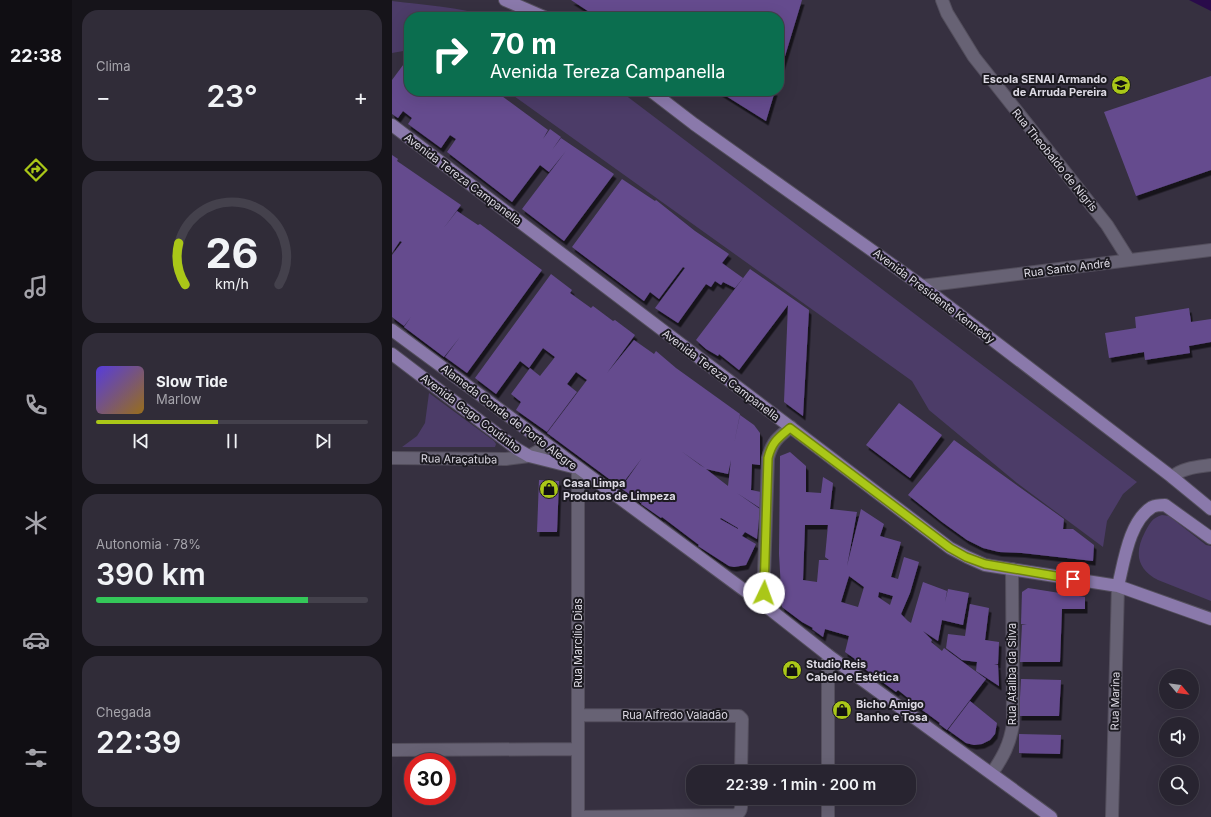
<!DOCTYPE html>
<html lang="pt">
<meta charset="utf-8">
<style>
:root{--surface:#282430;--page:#302c38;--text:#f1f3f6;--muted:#a5a4ab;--line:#44414c;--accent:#aac718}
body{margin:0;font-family:Inter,sans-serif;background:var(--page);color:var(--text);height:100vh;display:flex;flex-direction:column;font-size:15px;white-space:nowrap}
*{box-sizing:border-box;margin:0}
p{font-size:13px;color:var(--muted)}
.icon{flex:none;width:22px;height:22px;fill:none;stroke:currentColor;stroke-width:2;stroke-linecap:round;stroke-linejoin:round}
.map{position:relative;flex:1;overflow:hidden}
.details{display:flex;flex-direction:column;gap:10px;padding:10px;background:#16141a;width:320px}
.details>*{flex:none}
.top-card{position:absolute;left:12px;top:12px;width:380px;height:84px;border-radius:16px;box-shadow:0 4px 16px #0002,0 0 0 1px var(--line);background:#0b6e4f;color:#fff;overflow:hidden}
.needle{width:26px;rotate:119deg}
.controls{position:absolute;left:767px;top:669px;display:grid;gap:8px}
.controls a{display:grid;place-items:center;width:40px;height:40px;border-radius:50%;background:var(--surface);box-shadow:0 4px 16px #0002,0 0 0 1px var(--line);font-size:20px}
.speed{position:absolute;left:12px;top:753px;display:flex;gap:8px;font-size:20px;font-weight:700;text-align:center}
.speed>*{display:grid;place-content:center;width:52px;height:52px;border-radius:50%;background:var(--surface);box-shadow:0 4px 16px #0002,0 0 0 1px var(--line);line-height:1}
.speed .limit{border:6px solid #d22;background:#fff;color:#111}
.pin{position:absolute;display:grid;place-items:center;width:34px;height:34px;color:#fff;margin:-17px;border-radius:8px;box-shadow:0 2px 6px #0006}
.me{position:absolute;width:44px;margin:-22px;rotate:3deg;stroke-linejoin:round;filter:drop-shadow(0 0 3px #0008)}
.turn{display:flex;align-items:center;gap:14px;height:84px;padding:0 20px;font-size:18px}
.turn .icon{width:52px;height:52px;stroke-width:2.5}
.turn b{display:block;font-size:28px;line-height:34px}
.big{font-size:30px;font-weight:600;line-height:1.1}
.details .tile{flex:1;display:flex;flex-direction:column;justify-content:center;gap:6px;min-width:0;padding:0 14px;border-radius:16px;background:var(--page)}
.details .dial{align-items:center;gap:0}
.dial svg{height:104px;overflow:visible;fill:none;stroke:var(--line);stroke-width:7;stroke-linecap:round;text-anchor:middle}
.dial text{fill:var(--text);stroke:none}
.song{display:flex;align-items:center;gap:12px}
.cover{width:48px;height:48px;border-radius:6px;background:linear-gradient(135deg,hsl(250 70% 55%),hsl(40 70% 35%))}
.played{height:4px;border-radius:2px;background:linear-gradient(90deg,var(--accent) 45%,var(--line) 45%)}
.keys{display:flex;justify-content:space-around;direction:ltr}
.heat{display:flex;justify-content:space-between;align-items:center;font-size:22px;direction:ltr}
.charge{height:6px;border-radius:3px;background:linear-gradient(90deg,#34c759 78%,var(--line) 0)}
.trip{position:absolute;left:294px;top:765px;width:230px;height:40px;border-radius:16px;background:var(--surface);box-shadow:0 4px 16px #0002,0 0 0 1px var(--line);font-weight:600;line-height:40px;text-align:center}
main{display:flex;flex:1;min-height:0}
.tab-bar{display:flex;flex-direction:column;width:72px;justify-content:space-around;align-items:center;background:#100e13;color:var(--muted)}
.tab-bar .icon{width:28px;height:28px}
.tab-bar .on{color:var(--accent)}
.tab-bar b{font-size:18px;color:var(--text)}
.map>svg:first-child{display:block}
</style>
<main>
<nav class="tab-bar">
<b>22:38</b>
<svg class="icon on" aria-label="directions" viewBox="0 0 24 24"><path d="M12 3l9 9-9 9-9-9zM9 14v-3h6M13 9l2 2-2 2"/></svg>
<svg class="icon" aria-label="music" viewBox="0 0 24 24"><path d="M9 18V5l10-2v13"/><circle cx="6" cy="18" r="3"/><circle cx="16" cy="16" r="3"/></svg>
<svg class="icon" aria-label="phone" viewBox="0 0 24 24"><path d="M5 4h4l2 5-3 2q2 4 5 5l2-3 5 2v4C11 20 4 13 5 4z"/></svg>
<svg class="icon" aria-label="climate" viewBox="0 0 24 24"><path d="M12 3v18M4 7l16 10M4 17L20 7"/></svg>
<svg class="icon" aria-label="car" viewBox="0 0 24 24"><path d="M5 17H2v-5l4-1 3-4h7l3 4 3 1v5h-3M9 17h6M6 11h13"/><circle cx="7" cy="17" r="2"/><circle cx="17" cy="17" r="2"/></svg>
<svg class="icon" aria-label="filters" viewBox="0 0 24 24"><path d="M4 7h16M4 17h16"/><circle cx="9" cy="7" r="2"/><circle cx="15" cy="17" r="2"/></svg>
</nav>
<section class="details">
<div class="tile"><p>Clima</p>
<div class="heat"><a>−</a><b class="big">23°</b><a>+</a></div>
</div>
<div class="tile dial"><svg viewBox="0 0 100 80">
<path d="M14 69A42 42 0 1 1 86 69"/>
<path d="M14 69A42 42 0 0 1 9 37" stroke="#aac718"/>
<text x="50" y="56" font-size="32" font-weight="700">26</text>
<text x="50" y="72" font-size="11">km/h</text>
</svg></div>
<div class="tile">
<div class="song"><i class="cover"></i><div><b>Slow Tide</b><p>Marlow</p></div></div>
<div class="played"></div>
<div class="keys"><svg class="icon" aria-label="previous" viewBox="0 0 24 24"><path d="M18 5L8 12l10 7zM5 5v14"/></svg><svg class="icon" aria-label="pause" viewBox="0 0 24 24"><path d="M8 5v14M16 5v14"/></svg><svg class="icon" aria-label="next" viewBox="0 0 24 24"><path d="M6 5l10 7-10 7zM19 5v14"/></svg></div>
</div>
<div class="tile"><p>Autonomia · 78%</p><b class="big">390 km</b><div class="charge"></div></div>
<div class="tile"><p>Chegada</p><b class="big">22:39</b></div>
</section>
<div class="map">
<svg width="819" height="817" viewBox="0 0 819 817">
<defs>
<filter id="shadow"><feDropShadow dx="2.5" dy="4.5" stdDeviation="0" flood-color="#0009"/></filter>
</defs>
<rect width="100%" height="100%" fill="#363040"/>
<path fill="#4c3c68" d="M0,1C33,5 66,7 99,17H17V50L0,53Z
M115,91H228L745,482L731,494L715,521L711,547L625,483L537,410L520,381Z
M37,393L102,441L104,444L103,447H10L25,436L33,423Z
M770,515L777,516L814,545L819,546V601L766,580C745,569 742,553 753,532C758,523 760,518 770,515Z"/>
<path fill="#290b4a" d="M797,0H819V11Z"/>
<path fill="#654c8e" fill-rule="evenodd" filter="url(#shadow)" d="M179,0H410L387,76V17H205Z
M17,57V91H103L156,130L151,139L158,129L169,137L160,150L169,138L222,174L172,241L130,209L174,151L157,172L148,165L120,202L55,152L64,139L58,135L49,148L16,124L20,118L11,111L6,118L0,114V80Z
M819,76V170L744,196L712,112Z
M326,91H383L374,121Z
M0,155L6,159L5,161L69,205L51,229L65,211L86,225L88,224L150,270L75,373L53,357L68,337L52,357L12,327L19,317L12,326L0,317V255L10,242L8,241L0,253Z
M230,179L263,201L264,200L303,231L337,254L330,263L351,278L343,288L331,282L329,285L323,281L319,287L314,284L286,323L263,308L293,268L291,267L267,299L258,292L252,301L180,247Z
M358,269L417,310L411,416L392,402L396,305L347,370L327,354L326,356L314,349L304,340Z
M159,274L180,290L178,293L199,308L201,306L221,321L223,320L243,335L215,373L242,340L262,354L264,351L284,368L348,414L342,444L348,415L362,425L368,433V465L360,464L359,490L369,492L368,508L345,493L368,509L365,539L353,532L350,536L364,544L354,565L342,567L337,566L306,546L307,545L270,517L269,518L249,504L254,497L249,503L229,488L250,458L228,487L155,433L195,380L184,372L175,384L185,392L155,432L124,410L129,402L119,394L138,368L148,376L163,357L151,348L137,368L128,361L104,394L83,378ZM289,451L306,463L313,468L308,465ZM339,460L336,486L314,469L336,474ZM329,518L346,528V529L328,519Z
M797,308L799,322L819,319V342L797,346L798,353L753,360L752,352L717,358L713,333L744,328L743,317Z
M507,403L550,435L518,478L474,445Z
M562,440L672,519L671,529H681L702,545L701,561L630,553L607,552L591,548L575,540L550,522L516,495Z
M398,452L414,466V492L429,493L431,477L441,483L438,509L465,512L455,566L469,509L492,524L488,536L509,542L499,577L506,579L512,557L527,562L518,593L509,614L516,621L519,623L531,582L555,591L553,602L556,589L577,593L571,625L550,620L546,641L531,631L540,640L539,642L550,651L552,648L594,679L555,730L547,724L548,723L515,699L516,698L506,690L504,692L462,661L463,659L453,652L457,636L433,629L431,637L420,629L421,628L410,622L390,607L387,554L388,456ZM413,525H436L433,557L437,560H427L425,582L411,580ZM457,576L472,587L466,607L449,602ZM487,592L501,596L498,605L486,597Z
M147,480L167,481L165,532H145Z
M636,588L693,597V609H670L668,662H628L630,625H635L629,624L630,592Z
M578,604L597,608L593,640L607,642L606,664H602L606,665L607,686L584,671L585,662L570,660L554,648L556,634L573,636Z
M629,679L669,680L667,716H627Z
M578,701L605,723L603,734L598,740L590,744L582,745L574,743L556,730Z
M627,734L669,735L668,754L627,753Z"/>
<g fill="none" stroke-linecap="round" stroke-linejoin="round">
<g stroke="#534e5c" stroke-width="14">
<path id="minor" d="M550,0L555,13L582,57L715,225L737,260
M530,286L819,250
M0,458L114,459L137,456L156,446
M780,477C790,468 805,467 819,465
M371,604L376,458C380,442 386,437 399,427
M436,655V772
M186,715L347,716L350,719L349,772
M0,750L186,749
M600,773C611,757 618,744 621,724L620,569
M436,798V817
M186,817V468
M186,817L343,815C351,812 349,805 349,798
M720,817L726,586"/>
</g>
<g stroke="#534e5c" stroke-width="14">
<path id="major" d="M113,0L152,17
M259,91L302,124L530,286L780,477L819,509
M0,125L558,548L575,557L593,565L726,586L819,619
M0,330L371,604L436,655L659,817
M0,354L125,449L137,456L181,467
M726,586C732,562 737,521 760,507C764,505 769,505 773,505L819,538"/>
</g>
<use href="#minor" stroke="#676274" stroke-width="12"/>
<use href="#major" stroke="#8a79ab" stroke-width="12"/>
</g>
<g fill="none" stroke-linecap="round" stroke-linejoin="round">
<g stroke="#6e8110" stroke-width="10">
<path id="route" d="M372,593L376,458C380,442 386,438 398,428L558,548L574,557L593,564L681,579"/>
</g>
<use href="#route" stroke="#aac718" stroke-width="7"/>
</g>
<defs>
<g id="university-disc" transform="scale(1)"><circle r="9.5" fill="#aac718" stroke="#1c1a21"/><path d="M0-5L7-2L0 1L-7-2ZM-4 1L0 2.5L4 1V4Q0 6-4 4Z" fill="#111"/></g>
<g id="shop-disc" transform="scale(1)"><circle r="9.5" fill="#aac718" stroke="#1c1a21"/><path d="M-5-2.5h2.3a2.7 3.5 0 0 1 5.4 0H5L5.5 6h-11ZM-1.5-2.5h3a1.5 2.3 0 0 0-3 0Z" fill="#111"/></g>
</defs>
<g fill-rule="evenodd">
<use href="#university-disc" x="729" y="85"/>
<use href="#shop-disc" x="157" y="489"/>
<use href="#shop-disc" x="400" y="670"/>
<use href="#shop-disc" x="450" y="710"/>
</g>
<g text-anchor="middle" stroke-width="4" stroke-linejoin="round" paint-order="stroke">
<g font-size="11" font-weight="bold" fill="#dddae4" stroke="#1c1a21" text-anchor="start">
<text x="715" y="83" text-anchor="end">Escola SENAI Armando<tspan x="715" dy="13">de Arruda Pereira</tspan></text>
<text x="171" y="487">Casa Limpa<tspan x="171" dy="13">Produtos de Limpeza</tspan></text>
<text x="414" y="668">Studio Reis<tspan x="414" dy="13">Cabelo e Estética</tspan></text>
<text x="464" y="708">Bicho Amigo<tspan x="464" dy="13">Banho e Tosa</tspan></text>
</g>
<g font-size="11" fill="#dddae4" stroke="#1c1a21">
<text transform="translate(663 160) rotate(51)" y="4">Rua Theobaldo de Nigris</text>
<text transform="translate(71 179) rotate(37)" y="4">Avenida Tereza Campanella</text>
<text transform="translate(675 268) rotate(-7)" y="4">Rua Santo André</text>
<text transform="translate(542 296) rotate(37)" y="4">Avenida Presidente Kennedy</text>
<text transform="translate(329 375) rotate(37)" y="4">Avenida Tereza Campanella</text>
<text transform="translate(79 413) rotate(37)" y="4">Avenida Gago Coutinho</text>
<text transform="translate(117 417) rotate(37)" y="4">Alameda Conde de Porto Alegre</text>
<text transform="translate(67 459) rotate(1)" y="4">Rua Araçatuba</text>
<text transform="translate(186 643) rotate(-90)" y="4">Rua Marcílio Dias</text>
<text transform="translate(620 674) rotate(-90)" y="4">Rua Ataliba da Silva</text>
<text transform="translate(723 701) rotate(-89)" y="4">Rua Marina</text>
<text x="283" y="719">Rua Alfredo Valadão</text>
</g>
</g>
</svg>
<div class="controls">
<a><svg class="needle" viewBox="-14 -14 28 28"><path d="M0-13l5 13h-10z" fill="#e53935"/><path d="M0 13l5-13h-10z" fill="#a5a4ab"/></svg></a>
<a><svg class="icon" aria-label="sound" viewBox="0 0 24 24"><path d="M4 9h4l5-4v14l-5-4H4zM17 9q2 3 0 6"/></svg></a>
<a><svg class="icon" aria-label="search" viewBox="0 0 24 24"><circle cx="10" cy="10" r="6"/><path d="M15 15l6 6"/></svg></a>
</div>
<div class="speed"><div class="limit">30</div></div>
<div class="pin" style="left:681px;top:579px;background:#d93025"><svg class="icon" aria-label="arrive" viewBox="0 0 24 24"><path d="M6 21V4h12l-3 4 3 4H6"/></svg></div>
<svg class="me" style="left:372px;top:593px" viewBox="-20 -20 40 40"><circle r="19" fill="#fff"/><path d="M0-13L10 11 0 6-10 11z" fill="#aac718"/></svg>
<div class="trip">22:39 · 1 min · 200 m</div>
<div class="top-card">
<div class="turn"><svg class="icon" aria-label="right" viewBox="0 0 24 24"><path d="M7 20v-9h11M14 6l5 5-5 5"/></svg><div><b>70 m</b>Avenida Tereza Campanella</div></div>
</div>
</div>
</main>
